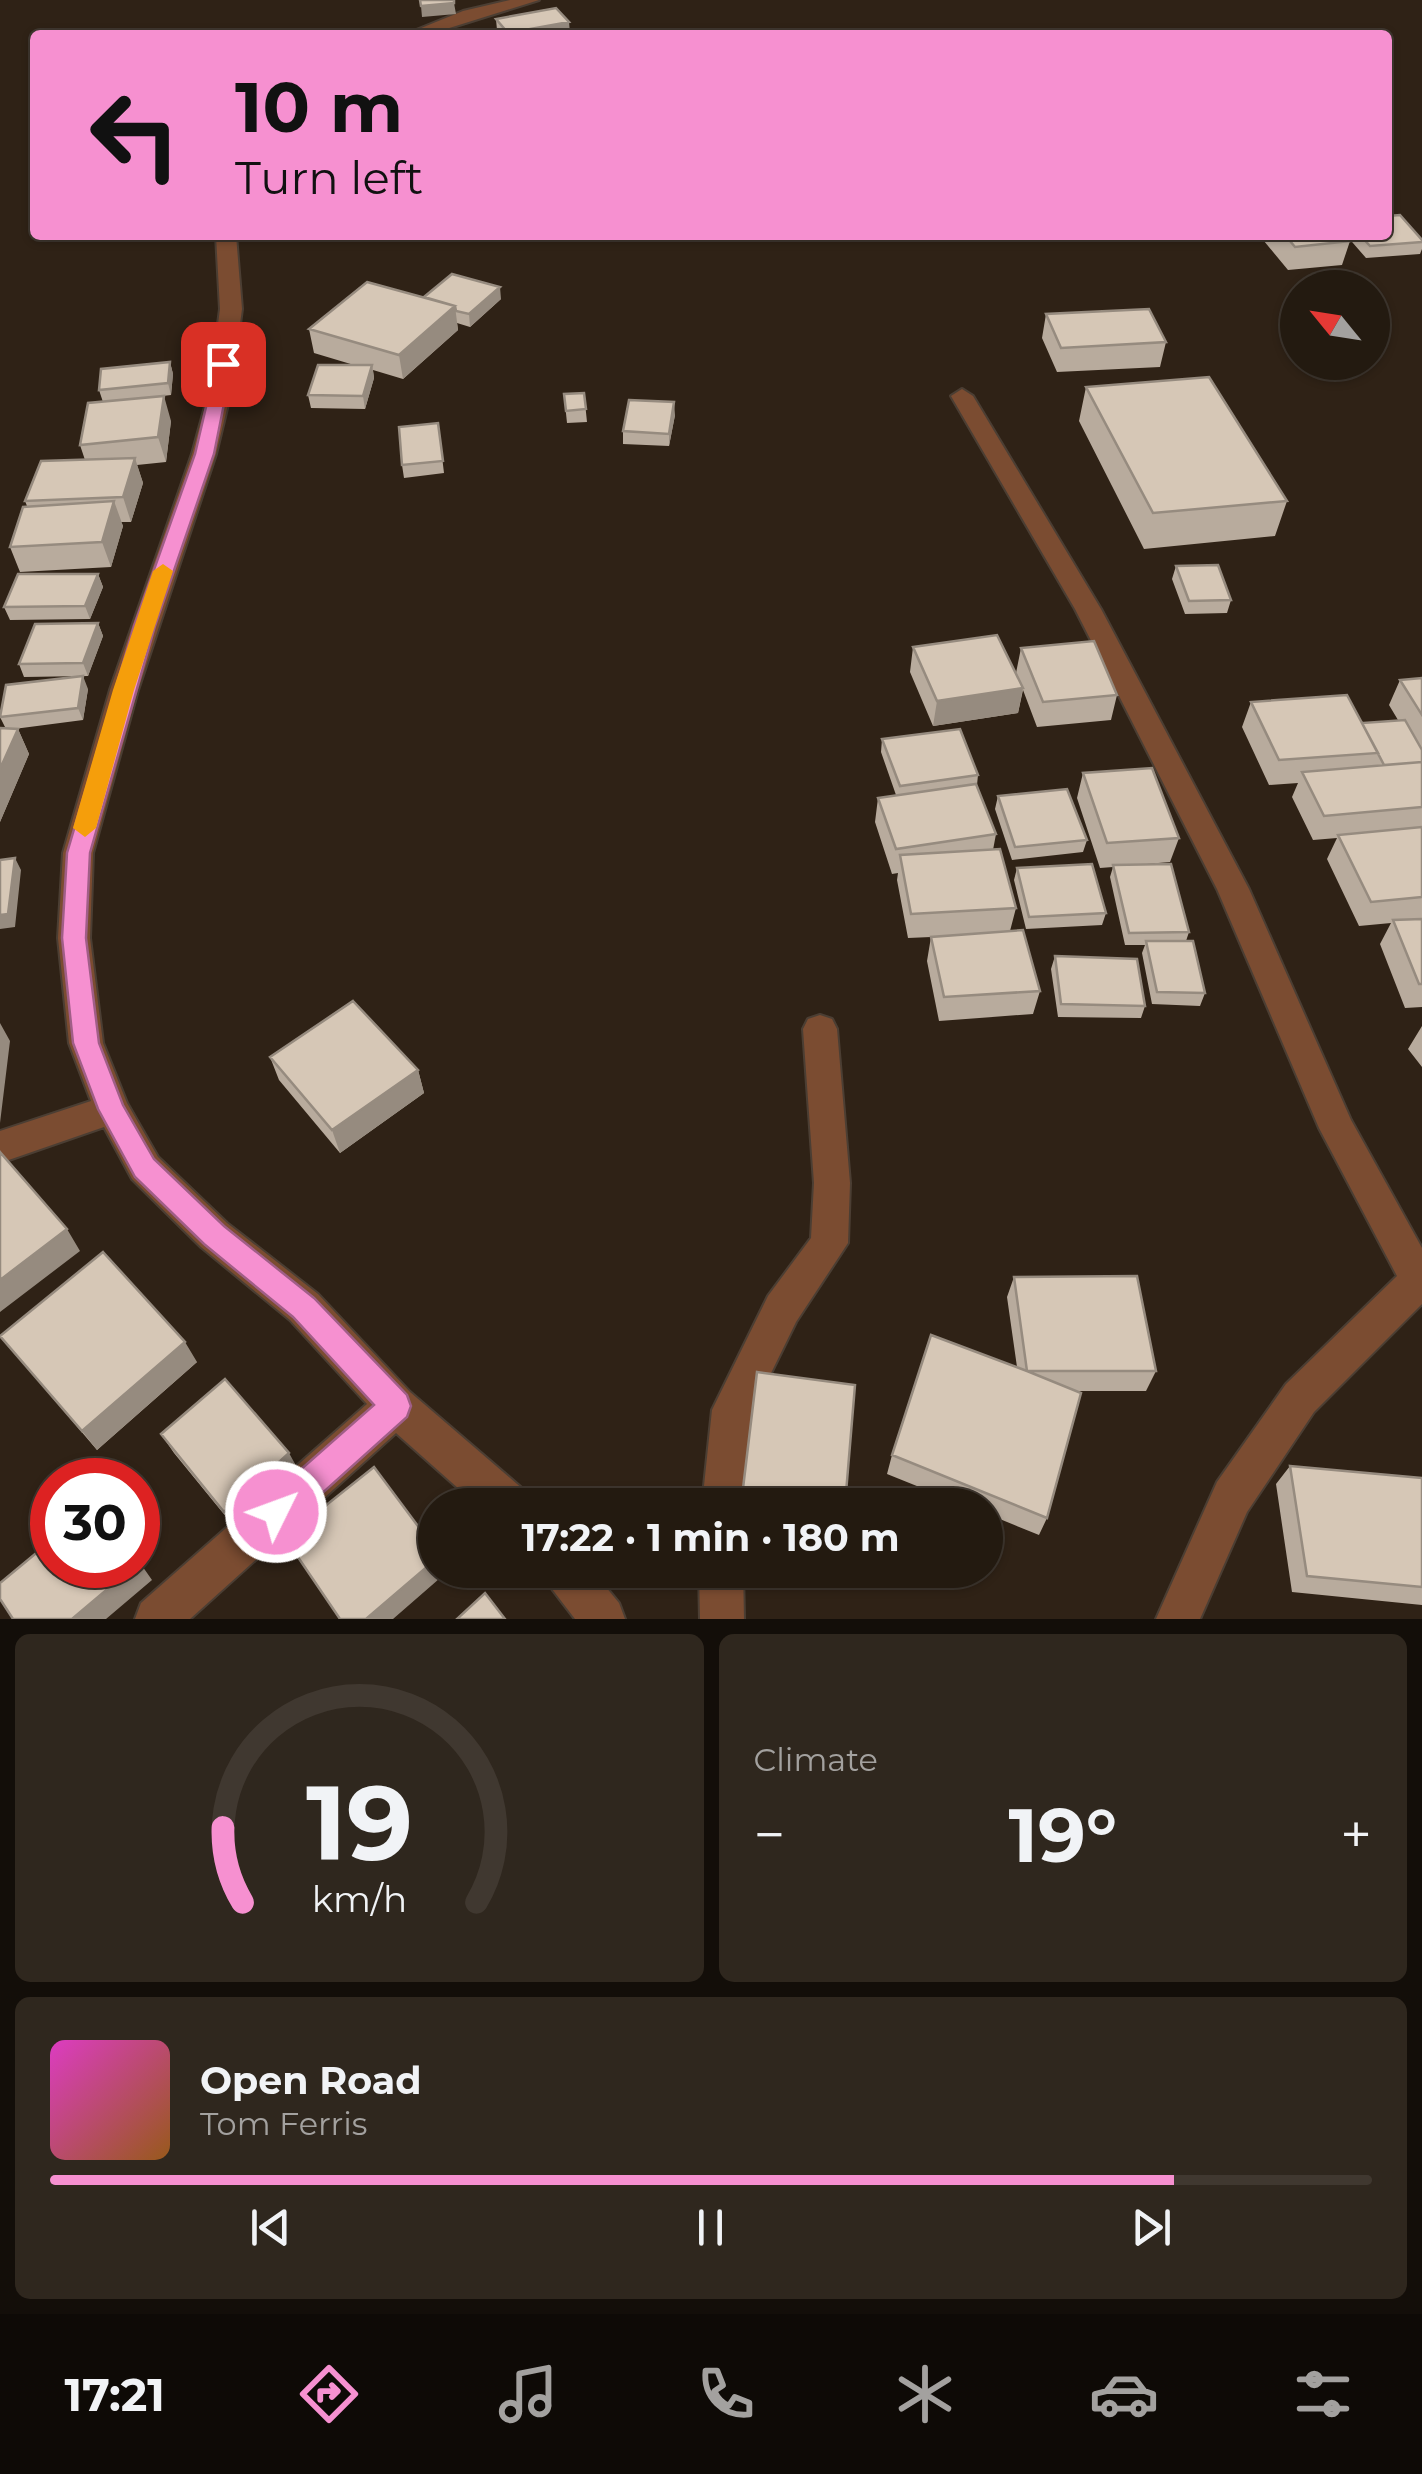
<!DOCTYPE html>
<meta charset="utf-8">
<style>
:root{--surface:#231a10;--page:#2f271e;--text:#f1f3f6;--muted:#a3a19f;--line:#403830;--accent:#f690d0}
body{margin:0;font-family:Montserrat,sans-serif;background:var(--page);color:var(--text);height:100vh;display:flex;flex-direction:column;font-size:38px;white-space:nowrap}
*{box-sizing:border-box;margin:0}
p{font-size:32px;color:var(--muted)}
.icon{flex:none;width:55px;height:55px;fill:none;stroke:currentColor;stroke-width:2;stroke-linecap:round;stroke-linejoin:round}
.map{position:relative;height:1619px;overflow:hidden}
.sheet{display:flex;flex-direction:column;gap:15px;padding:15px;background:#130e09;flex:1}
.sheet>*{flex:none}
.hud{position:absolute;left:30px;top:30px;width:1362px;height:210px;border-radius:10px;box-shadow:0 2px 8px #0004,0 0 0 2px var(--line);background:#f690d0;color:#111;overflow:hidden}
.needle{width:65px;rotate:300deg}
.buttons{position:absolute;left:1280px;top:270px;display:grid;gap:20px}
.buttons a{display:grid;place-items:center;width:110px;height:110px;border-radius:50%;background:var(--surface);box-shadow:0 2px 8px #0004,0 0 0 2px var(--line);font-size:50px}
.speed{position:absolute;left:30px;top:1458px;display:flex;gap:20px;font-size:50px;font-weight:700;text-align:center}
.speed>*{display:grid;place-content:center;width:130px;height:130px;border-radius:50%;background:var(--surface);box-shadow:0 2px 8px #0004,0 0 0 2px var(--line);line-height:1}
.speed .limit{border:15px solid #d22;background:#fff;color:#111}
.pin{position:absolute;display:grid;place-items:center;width:85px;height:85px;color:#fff;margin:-42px;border-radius:20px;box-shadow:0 5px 15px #0006}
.me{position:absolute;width:110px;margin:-55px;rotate:48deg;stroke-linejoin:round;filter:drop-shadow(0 0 8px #0008)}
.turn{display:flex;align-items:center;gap:35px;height:210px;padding:0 40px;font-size:45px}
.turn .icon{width:130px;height:130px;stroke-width:2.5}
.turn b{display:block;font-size:70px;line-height:85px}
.big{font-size:75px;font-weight:700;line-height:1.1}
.sheet .card{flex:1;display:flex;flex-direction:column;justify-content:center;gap:15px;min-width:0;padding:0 35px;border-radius:15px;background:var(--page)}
.sheet .dial{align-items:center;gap:0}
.dial svg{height:260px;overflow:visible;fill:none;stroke:var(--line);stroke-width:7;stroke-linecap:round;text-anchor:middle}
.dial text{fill:var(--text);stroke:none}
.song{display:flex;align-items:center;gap:30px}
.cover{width:120px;height:120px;border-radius:15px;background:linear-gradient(135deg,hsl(310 70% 55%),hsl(30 70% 35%))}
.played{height:10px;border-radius:5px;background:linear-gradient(90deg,var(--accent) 85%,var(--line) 85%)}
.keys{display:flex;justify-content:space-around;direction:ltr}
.heat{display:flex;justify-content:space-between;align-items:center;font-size:55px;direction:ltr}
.sheet .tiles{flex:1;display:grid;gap:15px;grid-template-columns:1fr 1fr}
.card:last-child{grid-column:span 2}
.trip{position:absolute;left:418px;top:1488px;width:585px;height:100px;border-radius:50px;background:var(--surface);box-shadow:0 2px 8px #0004,0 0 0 2px var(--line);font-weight:700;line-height:100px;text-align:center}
.dock{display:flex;height:160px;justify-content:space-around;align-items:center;background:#0e0a06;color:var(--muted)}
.dock .icon{width:70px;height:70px}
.dock .active{color:var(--accent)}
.dock b{font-size:45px;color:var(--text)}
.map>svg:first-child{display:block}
</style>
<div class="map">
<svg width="1422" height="1619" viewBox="0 0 1422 1619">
<rect width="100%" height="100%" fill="#2f2216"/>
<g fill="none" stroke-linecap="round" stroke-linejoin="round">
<g stroke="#4b3e33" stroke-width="4">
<path id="minor" d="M510,0H539L427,35H404L463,11Z
M216,235H236L242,309L231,392L216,454L138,690L93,853L90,938L103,1043L127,1103L158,1157L227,1223L318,1294L410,1392L524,1490L530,1505H477L396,1433L190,1619H135L141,1603L367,1404L290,1320L201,1247L132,1179L104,1127L0,1163V1131L91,1101L69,1043L58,938L63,853L110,690L192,454L209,392L220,309Z
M962,389L973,396L1101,609L1249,889L1351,1120L1422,1248V1304L1314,1412L1247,1512L1200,1619H1156L1217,1482L1286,1384L1397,1276L1319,1128L1217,889L1075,609L951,396Z
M820,1015L832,1019L837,1029L850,1183L848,1243L796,1322L752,1412L744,1505H702L712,1410L768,1296L811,1238L814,1183L803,1029L808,1019Z
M542,1570H592L619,1603L625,1619H575L549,1585Z
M699,1570H743L744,1619H700Z"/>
</g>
<use href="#minor" fill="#7b4c31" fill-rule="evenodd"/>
</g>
<path fill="#b8ab9d" d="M496,19L570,33L558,35H501L497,30Z
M1259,235H1344L1350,241L1342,265L1288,270Z
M1346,235H1388L1422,240V249L1420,254L1366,258Z
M424,297L501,299L470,327L457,323L458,330L403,379L373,370L374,378L365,409L311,408L308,395L354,365L314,353L309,329Z
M1046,314L1166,342L1160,367L1057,372L1042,338Z
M170,362L173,374L171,395L129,400L171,421L166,462L137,465L143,483L131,522H121L123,526L111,567L20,572L10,547L27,506L25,501L85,460L80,445L103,402L99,390Z
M1086,387L1287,501L1275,536L1144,549L1079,421Z
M584,393L587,422L567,423L564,394Z
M675,415L669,446L623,444V431Z
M438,423L444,473L404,478L402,465Z
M1176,566L1231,600L1227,613L1185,614L1172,579Z
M98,574L103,587L90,619L10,620L4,607Z
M98,623L103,636L88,676L24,677L19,664Z
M913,647L1016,673L1021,648L1117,695L1111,720L1037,727L1023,690L1018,713L933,726L910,672Z
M1422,678V1007L1405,1008L1380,944L1391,923L1359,926L1327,859L1337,838L1313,840L1292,797L1298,783L1269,785L1242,727L1251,702L1362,723L1398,720L1389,705L1400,680Z
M88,689L83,720L14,729H18L29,754L0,822V728L6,729L0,717Z
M882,739L978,775L977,785L996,834L993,850L1016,908L1010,931L1040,991L1033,1014L939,1021L927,961L931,937L908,938L897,880L898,873L892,874L875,822L878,798L896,795L881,752Z
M1083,773L1179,838L1170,862L1147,864L1189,932L1186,941L1205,993L1200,1006L1152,1004L1142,953L1145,945H1125L1110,877L1113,867L1100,868L1077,798Z
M998,796L1087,840L1083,852L1012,860L995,809Z
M1017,868L1106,913L1102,925L1026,929L1014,880Z
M1055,956L1145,1006L1141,1018L1058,1017L1051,969Z
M1422,1026V1067L1408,1049Z
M270,1057L418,1070L424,1093L340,1153L279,1080Z
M1014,1277L1156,1371L1146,1391H1076L1047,1518L1039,1535L985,1513V1505H964L887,1474L892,1455L1017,1367L1007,1297Z
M0,1336L197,1362L97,1450Z
M161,1434L299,1471L236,1529L174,1453Z
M1290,1466L1422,1478V1605L1292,1592L1276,1484Z"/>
<path fill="#968b7f" d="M454,3L456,14L422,17L421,6Z
M569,22L570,33L558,35H508V33Z
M500,287L501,299L470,327L469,314Z
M455,306L458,330L403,379L399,355Z
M170,362L173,374L171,395L168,383Z
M372,365L374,378L365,409L363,396Z
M164,396L171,421L166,462L158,437Z
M674,402L675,415L669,446V434Z
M135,458L143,483L131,522L123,497Z
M114,501L123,526L111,567L102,542Z
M98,574L103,587L90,619L85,606Z
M98,623L103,636L88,676L83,663Z
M83,676L88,689L83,720L78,708Z
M1023,688L1018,713L933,726L937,701Z
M18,729L29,754L0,822V769Z
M15,858L21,870L15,927L0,929V915Z
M0,1023L10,1041L0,1123Z
M418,1070L424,1093L340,1153L332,1130Z
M67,1229L80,1251L0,1312V1280Z
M185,1342L197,1362L97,1450L82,1431Z
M289,1453L299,1471L236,1529L224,1512Z
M138,1560L152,1580L106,1619H72L138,1565Z
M435,1560V1570H446L447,1572L393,1619H366Z"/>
<path fill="#d6c7b6" stroke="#968b7f" stroke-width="2.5" d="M420,0H454V3L421,6Z
M556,8L569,22L508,33L496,19Z
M1400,215L1422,240V242L1370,246L1360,235H1388V216Z
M1285,235H1344L1350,241L1295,247Z
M452,274L500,287L469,314L456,311L455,306L424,297Z
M367,282L455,306L399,355L309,329Z
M1149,309L1166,342L1061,348L1046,314Z
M170,362L168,383L99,390L101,369Z
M318,365H372L363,396L308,395Z
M1209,377L1287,501L1153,513L1086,387Z
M584,393L586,409L566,411L564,394Z
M164,396L158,437L80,445L88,403Z
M629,400L674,402L669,434L623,431Z
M438,423L443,461L402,465L399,427Z
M135,458L123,497L25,501L41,461Z
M114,501L102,542L10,547L23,507Z
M1218,565L1231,600L1189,601L1176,566Z
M18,574H98L85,606L4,607Z
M98,623L83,663L19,664L35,624Z
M997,635L1023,688L937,701L913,647Z
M1094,641L1117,695L1043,702L1021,648Z
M83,676L78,708L0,717L6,685Z
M1422,678V715L1400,680Z
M1347,695L1378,753L1279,760L1251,702Z
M1405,720L1422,750V762L1384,765L1362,723Z
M0,728L18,729L0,769Z
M960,729L978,775L900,786L882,739Z
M1422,762V807L1324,816L1302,772Z
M1152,768L1179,838L1107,843L1083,773Z
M976,784L996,834L896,849L878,798Z
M1067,789L1087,840L1015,847L998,796Z
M1422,827V897L1371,902L1338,835Z
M1000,849L1016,908L911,914L900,855Z
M15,858L8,914L0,915V860Z
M1092,864L1106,913L1029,917L1017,868Z
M1171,864L1189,932L1129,933L1113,865Z
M1422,919V984H1419L1393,920Z
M1023,930L1040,991L944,997L931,937Z
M1146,941H1193L1205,993L1157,992Z
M1055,956L1137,959L1145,1006L1061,1004Z
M353,1001L418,1070L332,1130L270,1057Z
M0,1152L67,1229L0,1280Z
M103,1252L185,1342L82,1431L0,1336Z
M1137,1276L1156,1371H1027L1081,1393L1047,1518L892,1455L931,1335L1027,1371L1014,1277Z
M757,1372L855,1385L845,1505H741Z
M225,1379L289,1453L224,1512L161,1434Z
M1290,1466L1422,1478V1587L1307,1576Z
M374,1467L435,1549V1560L366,1619H340L285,1538Z
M52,1540V1565H136L72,1619H13L0,1599V1583Z
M485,1593L505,1619H457Z"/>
<path fill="#f690d0" stroke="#a05e87" stroke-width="2.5" d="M217,360L232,364L214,454L155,626L90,853L86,938L99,1043L123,1105L154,1159L224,1226L314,1298L407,1395L411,1406L407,1417L288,1524L276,1528L265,1524L261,1512L265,1501L374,1405L293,1317L204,1244L135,1177L98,1109L73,1043L62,938L67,853L134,626L195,454Z"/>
<path fill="#f59e0b" d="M163,564L173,571L134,690L96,828L85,837L73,828L113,690L153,571Z"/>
</svg>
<div class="buttons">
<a><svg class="needle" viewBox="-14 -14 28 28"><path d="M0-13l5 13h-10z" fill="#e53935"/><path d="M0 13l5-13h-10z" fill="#a3a19f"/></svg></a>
</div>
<div class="speed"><div class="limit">30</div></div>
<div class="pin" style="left:223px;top:364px;background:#d93025"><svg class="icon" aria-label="arrive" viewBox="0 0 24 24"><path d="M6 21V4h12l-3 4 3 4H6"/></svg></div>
<svg class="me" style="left:276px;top:1512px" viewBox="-20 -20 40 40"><circle r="17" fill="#f690d0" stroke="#fff" stroke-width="3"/><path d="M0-11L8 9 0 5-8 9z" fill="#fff"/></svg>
<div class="trip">17:22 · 1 min · 180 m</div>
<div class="hud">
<div class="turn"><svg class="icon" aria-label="left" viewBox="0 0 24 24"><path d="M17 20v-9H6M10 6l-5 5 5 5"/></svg><div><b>10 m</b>Turn left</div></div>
</div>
</div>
<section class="sheet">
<div class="tiles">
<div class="card dial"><svg viewBox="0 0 100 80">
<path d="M14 69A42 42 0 1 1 86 69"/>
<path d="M14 69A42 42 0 0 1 8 46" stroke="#f690d0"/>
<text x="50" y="56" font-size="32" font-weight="700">19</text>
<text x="50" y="72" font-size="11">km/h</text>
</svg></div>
<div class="card"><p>Climate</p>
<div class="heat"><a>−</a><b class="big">19°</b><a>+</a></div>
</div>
<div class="card">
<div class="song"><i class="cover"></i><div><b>Open Road</b><p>Tom Ferris</p></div></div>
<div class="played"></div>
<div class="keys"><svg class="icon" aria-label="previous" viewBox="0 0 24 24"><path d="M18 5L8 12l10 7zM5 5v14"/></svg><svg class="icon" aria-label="pause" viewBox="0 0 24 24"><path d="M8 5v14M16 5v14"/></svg><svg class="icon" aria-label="next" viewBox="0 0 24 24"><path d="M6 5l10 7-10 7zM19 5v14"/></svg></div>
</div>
</div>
</section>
<nav class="dock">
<b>17:21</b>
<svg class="icon active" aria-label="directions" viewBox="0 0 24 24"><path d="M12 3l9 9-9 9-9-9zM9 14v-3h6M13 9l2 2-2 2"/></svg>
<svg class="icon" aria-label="music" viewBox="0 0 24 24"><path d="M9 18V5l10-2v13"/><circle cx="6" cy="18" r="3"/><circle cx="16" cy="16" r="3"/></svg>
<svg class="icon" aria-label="phone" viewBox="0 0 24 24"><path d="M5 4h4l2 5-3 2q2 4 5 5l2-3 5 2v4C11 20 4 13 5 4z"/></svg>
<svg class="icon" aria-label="climate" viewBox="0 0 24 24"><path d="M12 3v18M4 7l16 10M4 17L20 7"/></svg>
<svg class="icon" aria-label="car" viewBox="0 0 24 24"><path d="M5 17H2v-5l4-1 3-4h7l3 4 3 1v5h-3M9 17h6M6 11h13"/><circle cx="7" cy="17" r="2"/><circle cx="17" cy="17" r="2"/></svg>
<svg class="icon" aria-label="filters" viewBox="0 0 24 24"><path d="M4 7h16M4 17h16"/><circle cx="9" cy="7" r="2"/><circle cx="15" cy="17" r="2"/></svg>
</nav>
